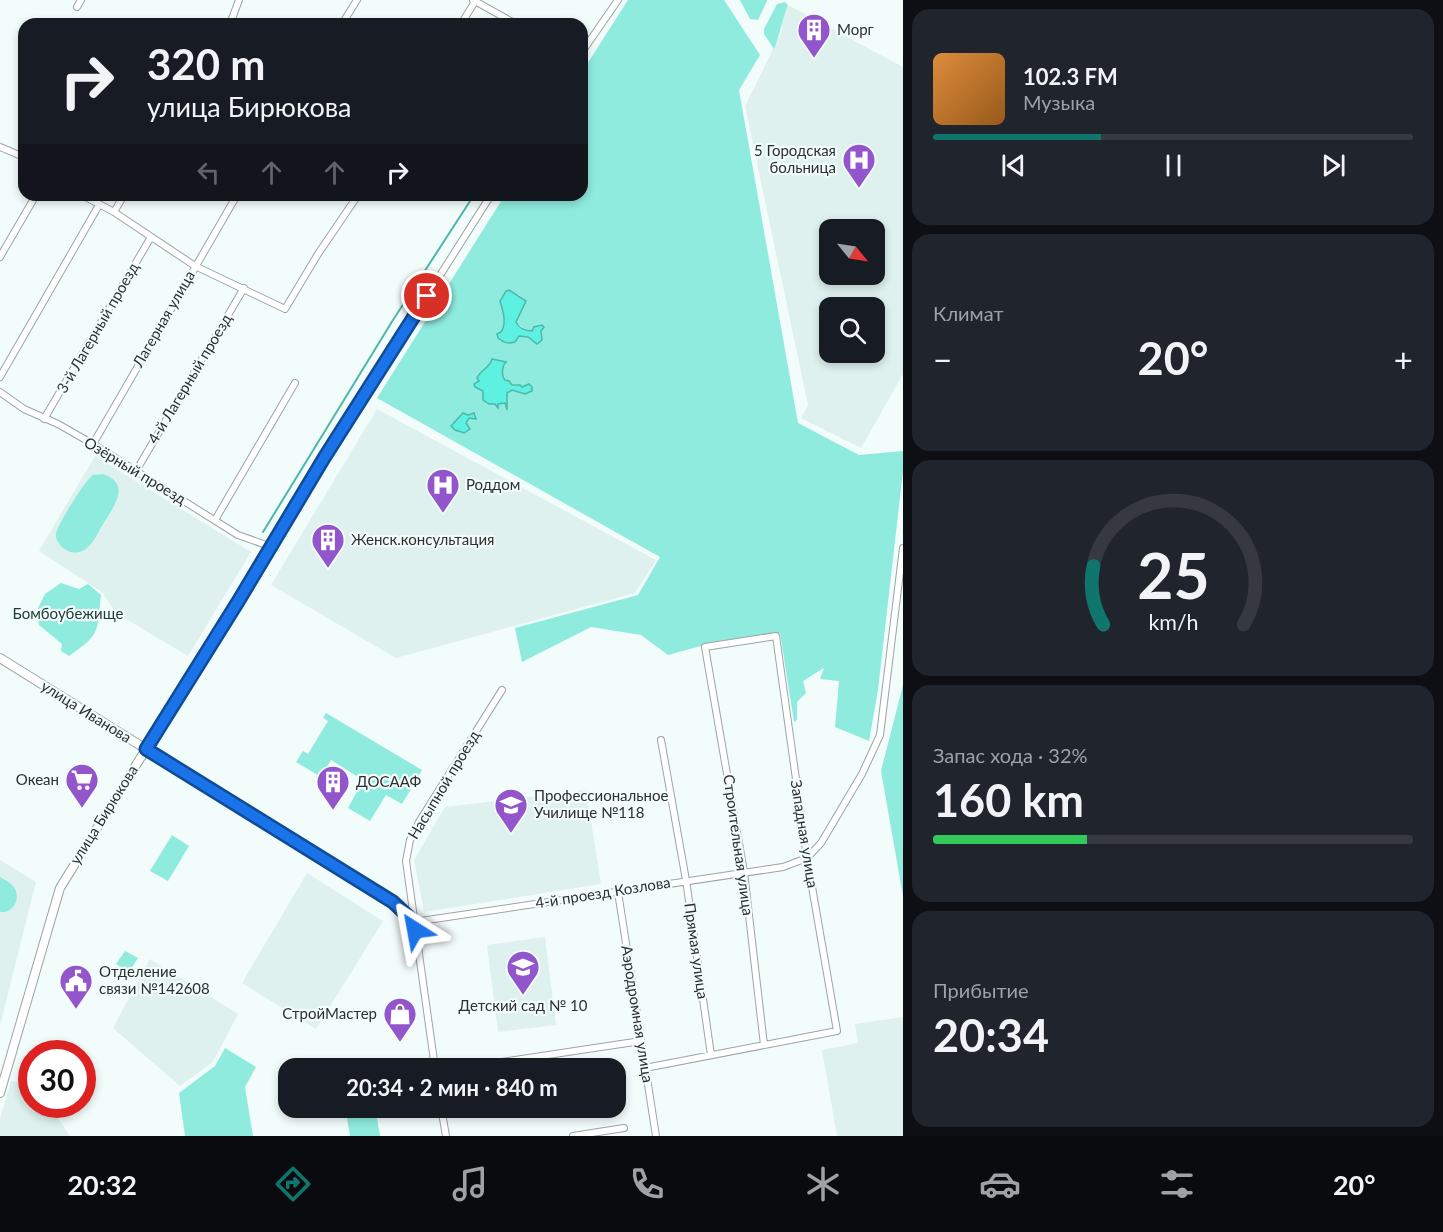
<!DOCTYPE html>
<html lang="ru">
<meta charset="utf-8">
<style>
:root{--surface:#171b24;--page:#20242c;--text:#f1f3f6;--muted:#9ea1a6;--line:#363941;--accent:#0f766e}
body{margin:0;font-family:Lato,sans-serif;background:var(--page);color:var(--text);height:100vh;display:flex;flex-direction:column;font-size:22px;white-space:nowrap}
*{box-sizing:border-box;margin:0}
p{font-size:20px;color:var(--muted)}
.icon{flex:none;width:33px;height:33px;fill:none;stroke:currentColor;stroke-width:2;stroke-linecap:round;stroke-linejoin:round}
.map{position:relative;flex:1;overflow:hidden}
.details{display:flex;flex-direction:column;gap:9px;padding:9px;background:#0d0f14;width:540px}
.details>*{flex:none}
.guide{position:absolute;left:18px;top:18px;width:570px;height:183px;border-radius:18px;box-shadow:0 3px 9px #0003;background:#171b24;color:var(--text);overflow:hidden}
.needle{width:39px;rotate:120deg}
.controls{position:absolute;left:819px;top:219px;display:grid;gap:12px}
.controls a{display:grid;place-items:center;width:66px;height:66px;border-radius:12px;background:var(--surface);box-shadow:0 3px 9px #0003;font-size:30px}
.speed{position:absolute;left:18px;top:1040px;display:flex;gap:12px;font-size:30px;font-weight:700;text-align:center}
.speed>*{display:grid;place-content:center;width:78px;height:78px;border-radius:50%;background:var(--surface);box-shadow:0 3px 9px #0003;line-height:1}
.speed .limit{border:9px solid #d22;background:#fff;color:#111}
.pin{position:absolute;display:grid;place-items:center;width:51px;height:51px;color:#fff;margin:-26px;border:3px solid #fff;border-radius:50%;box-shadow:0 2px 6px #0007}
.me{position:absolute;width:66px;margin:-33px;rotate:326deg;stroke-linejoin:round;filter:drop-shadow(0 0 4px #0008)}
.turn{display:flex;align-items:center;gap:21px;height:126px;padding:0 30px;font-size:27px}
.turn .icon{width:78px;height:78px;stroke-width:2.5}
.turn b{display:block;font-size:42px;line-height:51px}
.lanes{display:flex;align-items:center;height:57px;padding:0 30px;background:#0003;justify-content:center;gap:30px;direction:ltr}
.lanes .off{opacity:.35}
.big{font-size:45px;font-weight:700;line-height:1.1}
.details .card{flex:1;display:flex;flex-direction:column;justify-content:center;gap:9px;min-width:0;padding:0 21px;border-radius:18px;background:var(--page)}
.details .dial{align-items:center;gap:0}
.dial svg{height:156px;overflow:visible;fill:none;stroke:var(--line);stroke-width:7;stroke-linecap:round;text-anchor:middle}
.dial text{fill:var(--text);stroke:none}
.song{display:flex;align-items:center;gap:18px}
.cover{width:72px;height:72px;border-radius:9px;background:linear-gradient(135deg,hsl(30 70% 55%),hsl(30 70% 35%))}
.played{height:6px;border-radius:3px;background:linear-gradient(90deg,var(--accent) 35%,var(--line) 35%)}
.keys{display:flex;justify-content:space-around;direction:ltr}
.heat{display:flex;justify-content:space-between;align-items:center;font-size:33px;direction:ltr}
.charge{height:9px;border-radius:4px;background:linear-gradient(90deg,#34c759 32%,var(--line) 0)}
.trip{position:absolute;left:278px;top:1058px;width:348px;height:60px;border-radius:18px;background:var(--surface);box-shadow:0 3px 9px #0003;font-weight:700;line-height:60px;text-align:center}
.tab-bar{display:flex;height:96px;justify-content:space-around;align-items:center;background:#090b0e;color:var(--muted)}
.tab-bar .icon{width:42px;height:42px}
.tab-bar .on{color:var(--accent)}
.tab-bar b{font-size:27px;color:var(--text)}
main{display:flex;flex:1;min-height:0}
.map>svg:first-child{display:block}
</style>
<main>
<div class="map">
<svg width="903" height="1136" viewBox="0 0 903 1136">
<rect width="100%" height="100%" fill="#f2fcfb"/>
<path fill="#def1ee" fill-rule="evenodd" d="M788,5L903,67V374L861,448L801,418L808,405L745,106L782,31L781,23ZM830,230H874V274H830ZM830,308H874V352H830Z
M377,409L656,560L635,593L396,658L271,585Z
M95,456L251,552L188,656L116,613L102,592L39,551Z
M586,790L601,884L424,912L414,860L445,807Z
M0,860L36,882L0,1026Z
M307,873L383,921L316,1029L242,983Z
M545,937L556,1025L498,1032L487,945Z
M150,959L238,1014L213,1062L180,1086L113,1028Z
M903,1017V1136H837L822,1050L858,1043L855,1024Z
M11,1081L22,1083L31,1092L32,1104H43L60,1121L70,1136H0V1119Z"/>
<path fill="#8eebde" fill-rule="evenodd" d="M628,0H724L760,55L739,90L798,423L859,455L903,451V471L878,690L869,741L835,727L839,681L820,679L824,668L803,681L806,693L797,702V720L794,722L780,633L719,641L668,655L641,635L591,627L522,662L515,628L638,595L660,557L377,398L505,195H582V72ZM506,293L519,295L526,301L516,322L526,331L541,330L542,340L537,344L528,336L519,335L516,338L497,334L501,333C507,322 503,312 500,301ZM492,359L495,360L502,377L512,385L517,384L522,387L521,392L512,389L507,393V408L505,403L488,404L483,401V391L475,386ZM471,413L476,419L469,418L466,423L470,429L464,433L451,426L458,419Z
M740,0H767V1L758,20L750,19Z
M785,2L788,5C782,20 780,34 774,49L764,34V29L777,4Z
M103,474C133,484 112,509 102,526C97,534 91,548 82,551C78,553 72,553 68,551C62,549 55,541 56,534C57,525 86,479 93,475C96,474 99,475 103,474Z
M61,583L79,589L88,584L101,595C97,632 101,634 69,656L61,651L62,644L39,625L36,612L45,594Z
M903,685V896L881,771Z
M326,713L422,770L402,804L386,795L370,821L348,808L363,780L331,760L321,777L296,762L303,751L308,754L328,721L323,718Z
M172,835L189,846L168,881L150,871Z
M0,877C4,879 9,882 12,885C23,896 14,914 0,912Z
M125,951L138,958L129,972L116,964Z
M225,1048L256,1067L245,1087L253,1136H185L179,1093L215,1066Z
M345,1107H375L380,1136H350Z"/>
<path fill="#5cf1e0" stroke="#4eb7ab" stroke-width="1.5" d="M509,290L526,301L516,322C519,328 525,331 532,331L534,327L542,325L544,327L541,331L542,340L537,344L528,337L519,336L515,342C508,344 504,343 498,338L497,334L501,332C507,323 503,311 500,301L506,291Z
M492,359L506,362C502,366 501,376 505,380L509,381L512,385H520L522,387L529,384L532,387V391L525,394L512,390L507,393V410L505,403L498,404V408L495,404H489L483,400V391L475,387L474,384L479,381L477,378C481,369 490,368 492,359Z
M463,413L468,415L474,413L476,419L469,418L466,423L470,429L464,433L455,430L451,426Z"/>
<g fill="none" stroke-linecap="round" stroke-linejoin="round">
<path stroke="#4eb7ab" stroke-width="2" d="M263,532L393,320L474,195"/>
<g stroke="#9ca5a3" stroke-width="8">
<path id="street" d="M473,0L516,24
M77,7L81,0
M230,24L239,0
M342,24L357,0
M461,24L476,0
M582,52L618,0
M0,147L24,157
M82,195L114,212L195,266L285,309L318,254L358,195
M114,212L124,195
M0,257L36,195
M0,377L99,205
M0,392L24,409L58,424L93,444L238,535L272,547
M44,419L151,237
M93,444L237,195
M136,471L244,288
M215,520L295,383
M661,740L686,880L711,1055
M618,892L656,1136
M414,922L393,902L146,749L239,600L324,458L491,195
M414,922L783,867L807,858L821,843L862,774L880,735L903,548
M468,1067L641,1041
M435,1068L406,861L410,840L419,822L502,690
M645,1068L837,1031L807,858L776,636L705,647L744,872L764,1045
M441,1107L446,1136
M573,1136L624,1128"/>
</g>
<g stroke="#9ca5a3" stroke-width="10">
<path id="secondary" d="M0,658L146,749L60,888L0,1093"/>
</g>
<use href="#street" stroke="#fff" stroke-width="6"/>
<use href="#secondary" stroke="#fff" stroke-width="8"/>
</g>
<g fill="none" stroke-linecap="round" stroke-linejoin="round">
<g stroke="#114b97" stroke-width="15">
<path id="route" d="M415,930L414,922L393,902L146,749L239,600L324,458L427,296"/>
</g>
<use href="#route" stroke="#1a73e8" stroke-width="10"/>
</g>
<defs>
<g id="building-pin" transform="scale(1.725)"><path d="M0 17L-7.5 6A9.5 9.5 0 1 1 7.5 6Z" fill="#9255cb" stroke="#f2fcfb"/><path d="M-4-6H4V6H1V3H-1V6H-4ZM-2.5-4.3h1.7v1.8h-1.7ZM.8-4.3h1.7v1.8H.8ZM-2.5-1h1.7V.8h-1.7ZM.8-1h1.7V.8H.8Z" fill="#fff"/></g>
<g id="hospital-pin" transform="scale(1.725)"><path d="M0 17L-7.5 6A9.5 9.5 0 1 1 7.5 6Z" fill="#9255cb" stroke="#f2fcfb"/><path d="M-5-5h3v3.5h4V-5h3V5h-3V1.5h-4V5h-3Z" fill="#fff"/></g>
<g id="supermarket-pin" transform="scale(1.725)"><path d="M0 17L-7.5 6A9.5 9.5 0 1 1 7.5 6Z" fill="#9255cb" stroke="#f2fcfb"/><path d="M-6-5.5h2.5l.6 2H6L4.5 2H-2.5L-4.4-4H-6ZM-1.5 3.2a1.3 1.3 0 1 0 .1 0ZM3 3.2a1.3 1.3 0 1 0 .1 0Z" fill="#fff"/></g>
<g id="university-pin" transform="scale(1.725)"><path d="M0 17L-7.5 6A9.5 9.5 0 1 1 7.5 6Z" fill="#9255cb" stroke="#f2fcfb"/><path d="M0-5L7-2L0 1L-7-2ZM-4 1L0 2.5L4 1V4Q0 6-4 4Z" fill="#fff"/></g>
<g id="school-pin" transform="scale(1.725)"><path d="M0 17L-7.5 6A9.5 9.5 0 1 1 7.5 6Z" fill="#9255cb" stroke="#f2fcfb"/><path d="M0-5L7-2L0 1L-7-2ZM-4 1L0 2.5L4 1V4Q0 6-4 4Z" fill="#fff"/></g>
<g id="civic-pin" transform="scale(1.725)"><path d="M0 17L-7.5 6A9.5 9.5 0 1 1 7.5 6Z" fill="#9255cb" stroke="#f2fcfb"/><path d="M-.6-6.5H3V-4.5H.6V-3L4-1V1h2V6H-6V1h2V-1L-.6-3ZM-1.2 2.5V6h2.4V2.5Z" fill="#fff"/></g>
<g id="shop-pin" transform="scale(1.725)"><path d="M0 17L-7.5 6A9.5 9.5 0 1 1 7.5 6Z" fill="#9255cb" stroke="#f2fcfb"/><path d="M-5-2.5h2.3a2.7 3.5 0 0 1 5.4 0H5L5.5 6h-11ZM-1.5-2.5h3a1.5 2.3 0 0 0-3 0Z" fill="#fff"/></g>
</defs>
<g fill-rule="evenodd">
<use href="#building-pin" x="814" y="30"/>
<use href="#hospital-pin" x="859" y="160"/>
<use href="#hospital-pin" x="443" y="485"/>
<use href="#building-pin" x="328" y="540"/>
<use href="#supermarket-pin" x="82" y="780"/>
<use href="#building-pin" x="333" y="782"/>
<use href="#university-pin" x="511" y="805"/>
<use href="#school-pin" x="523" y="967"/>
<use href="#civic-pin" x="76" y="981"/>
<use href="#shop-pin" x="400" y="1014"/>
</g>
<g text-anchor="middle" stroke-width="4.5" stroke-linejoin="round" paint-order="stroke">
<g font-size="15" fill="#2c302f" stroke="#f2fcfb" text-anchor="start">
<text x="837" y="35">Морг</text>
<text x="836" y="156" text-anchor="end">5 Городская<tspan x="836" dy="17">больница</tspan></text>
<text x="466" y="490">Роддом</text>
<text x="351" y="545">Женск.консультация</text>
<text x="59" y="785" text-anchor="end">Океан</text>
<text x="356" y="787">ДОСААФ</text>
<text x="534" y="801">Профессиональное<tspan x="534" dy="17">Училище №118</tspan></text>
<text x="99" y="977">Отделение<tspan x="99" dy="17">связи №142608</tspan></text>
<text x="523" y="1011" text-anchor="middle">Детский сад № 10</text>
<text x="377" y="1019" text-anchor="end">СтройМастер</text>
</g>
<g font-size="15" fill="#2c302f" stroke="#f2fcfb">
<text transform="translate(164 319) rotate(-60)" y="5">Лагерная улица</text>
<text transform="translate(98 328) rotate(-60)" y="5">3-й Лагерный проезд</text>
<text transform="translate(190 379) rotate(-59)" y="5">4-й Лагерный проезд</text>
<text transform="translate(135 471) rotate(31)" y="5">Озёрный проезд</text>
<text transform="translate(86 712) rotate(32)" y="5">улица Иванова</text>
<text transform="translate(444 785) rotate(-59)" y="5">Насыпной проезд</text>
<text transform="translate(104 815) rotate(-58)" y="5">улица Бирюкова</text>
<text transform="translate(804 834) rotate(81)" y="5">Западная улица</text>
<text transform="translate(738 845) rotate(82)" y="5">Строительная улица</text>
<text transform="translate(603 893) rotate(-9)" y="5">4-й проезд Козлова</text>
<text transform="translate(696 951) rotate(82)" y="5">Прямая улица</text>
<text transform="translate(637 1014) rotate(81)" y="5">Аэродромная улица</text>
</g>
<g font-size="15" fill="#223b37" stroke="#f2fcfb">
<text x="68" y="619">Бомбоубежище</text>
</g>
</g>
</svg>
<div class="controls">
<a><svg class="needle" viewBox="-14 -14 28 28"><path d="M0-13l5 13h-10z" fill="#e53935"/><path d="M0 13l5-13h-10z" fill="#9ea1a6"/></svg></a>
<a><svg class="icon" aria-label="search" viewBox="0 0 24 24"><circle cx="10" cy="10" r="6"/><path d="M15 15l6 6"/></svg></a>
</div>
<div class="speed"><div class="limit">30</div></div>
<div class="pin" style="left:427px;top:296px;background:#d93025"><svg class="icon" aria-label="arrive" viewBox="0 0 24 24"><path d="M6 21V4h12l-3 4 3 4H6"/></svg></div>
<svg class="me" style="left:415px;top:930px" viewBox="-20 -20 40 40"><path d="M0-17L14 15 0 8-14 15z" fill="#1a73e8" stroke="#fff" stroke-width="4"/></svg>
<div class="trip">20:34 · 2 мин · 840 m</div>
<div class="guide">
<div class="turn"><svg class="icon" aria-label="right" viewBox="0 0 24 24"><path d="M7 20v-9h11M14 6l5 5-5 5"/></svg><div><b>320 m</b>улица Бирюкова</div></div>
<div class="lanes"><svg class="icon off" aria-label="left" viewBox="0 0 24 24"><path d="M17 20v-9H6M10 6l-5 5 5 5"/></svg><svg class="icon off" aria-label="ahead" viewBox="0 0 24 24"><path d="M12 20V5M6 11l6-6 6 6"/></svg><svg class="icon off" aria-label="ahead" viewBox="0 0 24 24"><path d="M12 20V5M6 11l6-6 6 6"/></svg><svg class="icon" aria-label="right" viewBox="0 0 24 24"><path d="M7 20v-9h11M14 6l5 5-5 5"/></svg></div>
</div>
</div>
<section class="details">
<div class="card">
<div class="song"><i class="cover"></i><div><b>102.3 FM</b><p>Музыка</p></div></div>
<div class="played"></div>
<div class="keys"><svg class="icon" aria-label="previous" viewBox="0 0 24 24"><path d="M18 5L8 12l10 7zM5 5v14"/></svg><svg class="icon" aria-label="pause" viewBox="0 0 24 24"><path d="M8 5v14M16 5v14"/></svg><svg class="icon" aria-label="next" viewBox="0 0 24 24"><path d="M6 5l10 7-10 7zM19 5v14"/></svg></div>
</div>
<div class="card"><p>Климат</p>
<div class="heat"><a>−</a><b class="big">20°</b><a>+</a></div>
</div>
<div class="card dial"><svg viewBox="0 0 100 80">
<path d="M14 69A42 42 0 1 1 86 69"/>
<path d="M14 69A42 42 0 0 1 9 39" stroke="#0f766e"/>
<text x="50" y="56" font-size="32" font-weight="700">25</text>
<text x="50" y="72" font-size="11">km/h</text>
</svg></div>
<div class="card"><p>Запас хода · 32%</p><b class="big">160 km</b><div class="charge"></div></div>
<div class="card"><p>Прибытие</p><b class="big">20:34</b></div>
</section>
</main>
<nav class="tab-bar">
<b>20:32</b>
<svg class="icon on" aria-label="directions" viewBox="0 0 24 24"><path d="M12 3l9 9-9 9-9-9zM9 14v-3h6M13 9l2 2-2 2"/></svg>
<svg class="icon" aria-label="music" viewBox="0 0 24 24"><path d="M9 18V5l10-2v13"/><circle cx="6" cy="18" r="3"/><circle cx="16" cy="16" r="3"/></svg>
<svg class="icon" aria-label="phone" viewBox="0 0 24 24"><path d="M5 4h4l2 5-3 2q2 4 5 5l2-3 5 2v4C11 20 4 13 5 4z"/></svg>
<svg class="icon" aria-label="climate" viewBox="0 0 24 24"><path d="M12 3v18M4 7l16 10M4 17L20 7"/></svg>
<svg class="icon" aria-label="car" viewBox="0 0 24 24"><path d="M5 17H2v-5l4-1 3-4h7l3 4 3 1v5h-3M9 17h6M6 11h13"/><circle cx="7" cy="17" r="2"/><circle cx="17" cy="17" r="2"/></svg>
<svg class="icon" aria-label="filters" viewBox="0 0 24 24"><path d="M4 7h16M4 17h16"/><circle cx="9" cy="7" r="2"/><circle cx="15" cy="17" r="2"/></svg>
<b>20°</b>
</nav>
